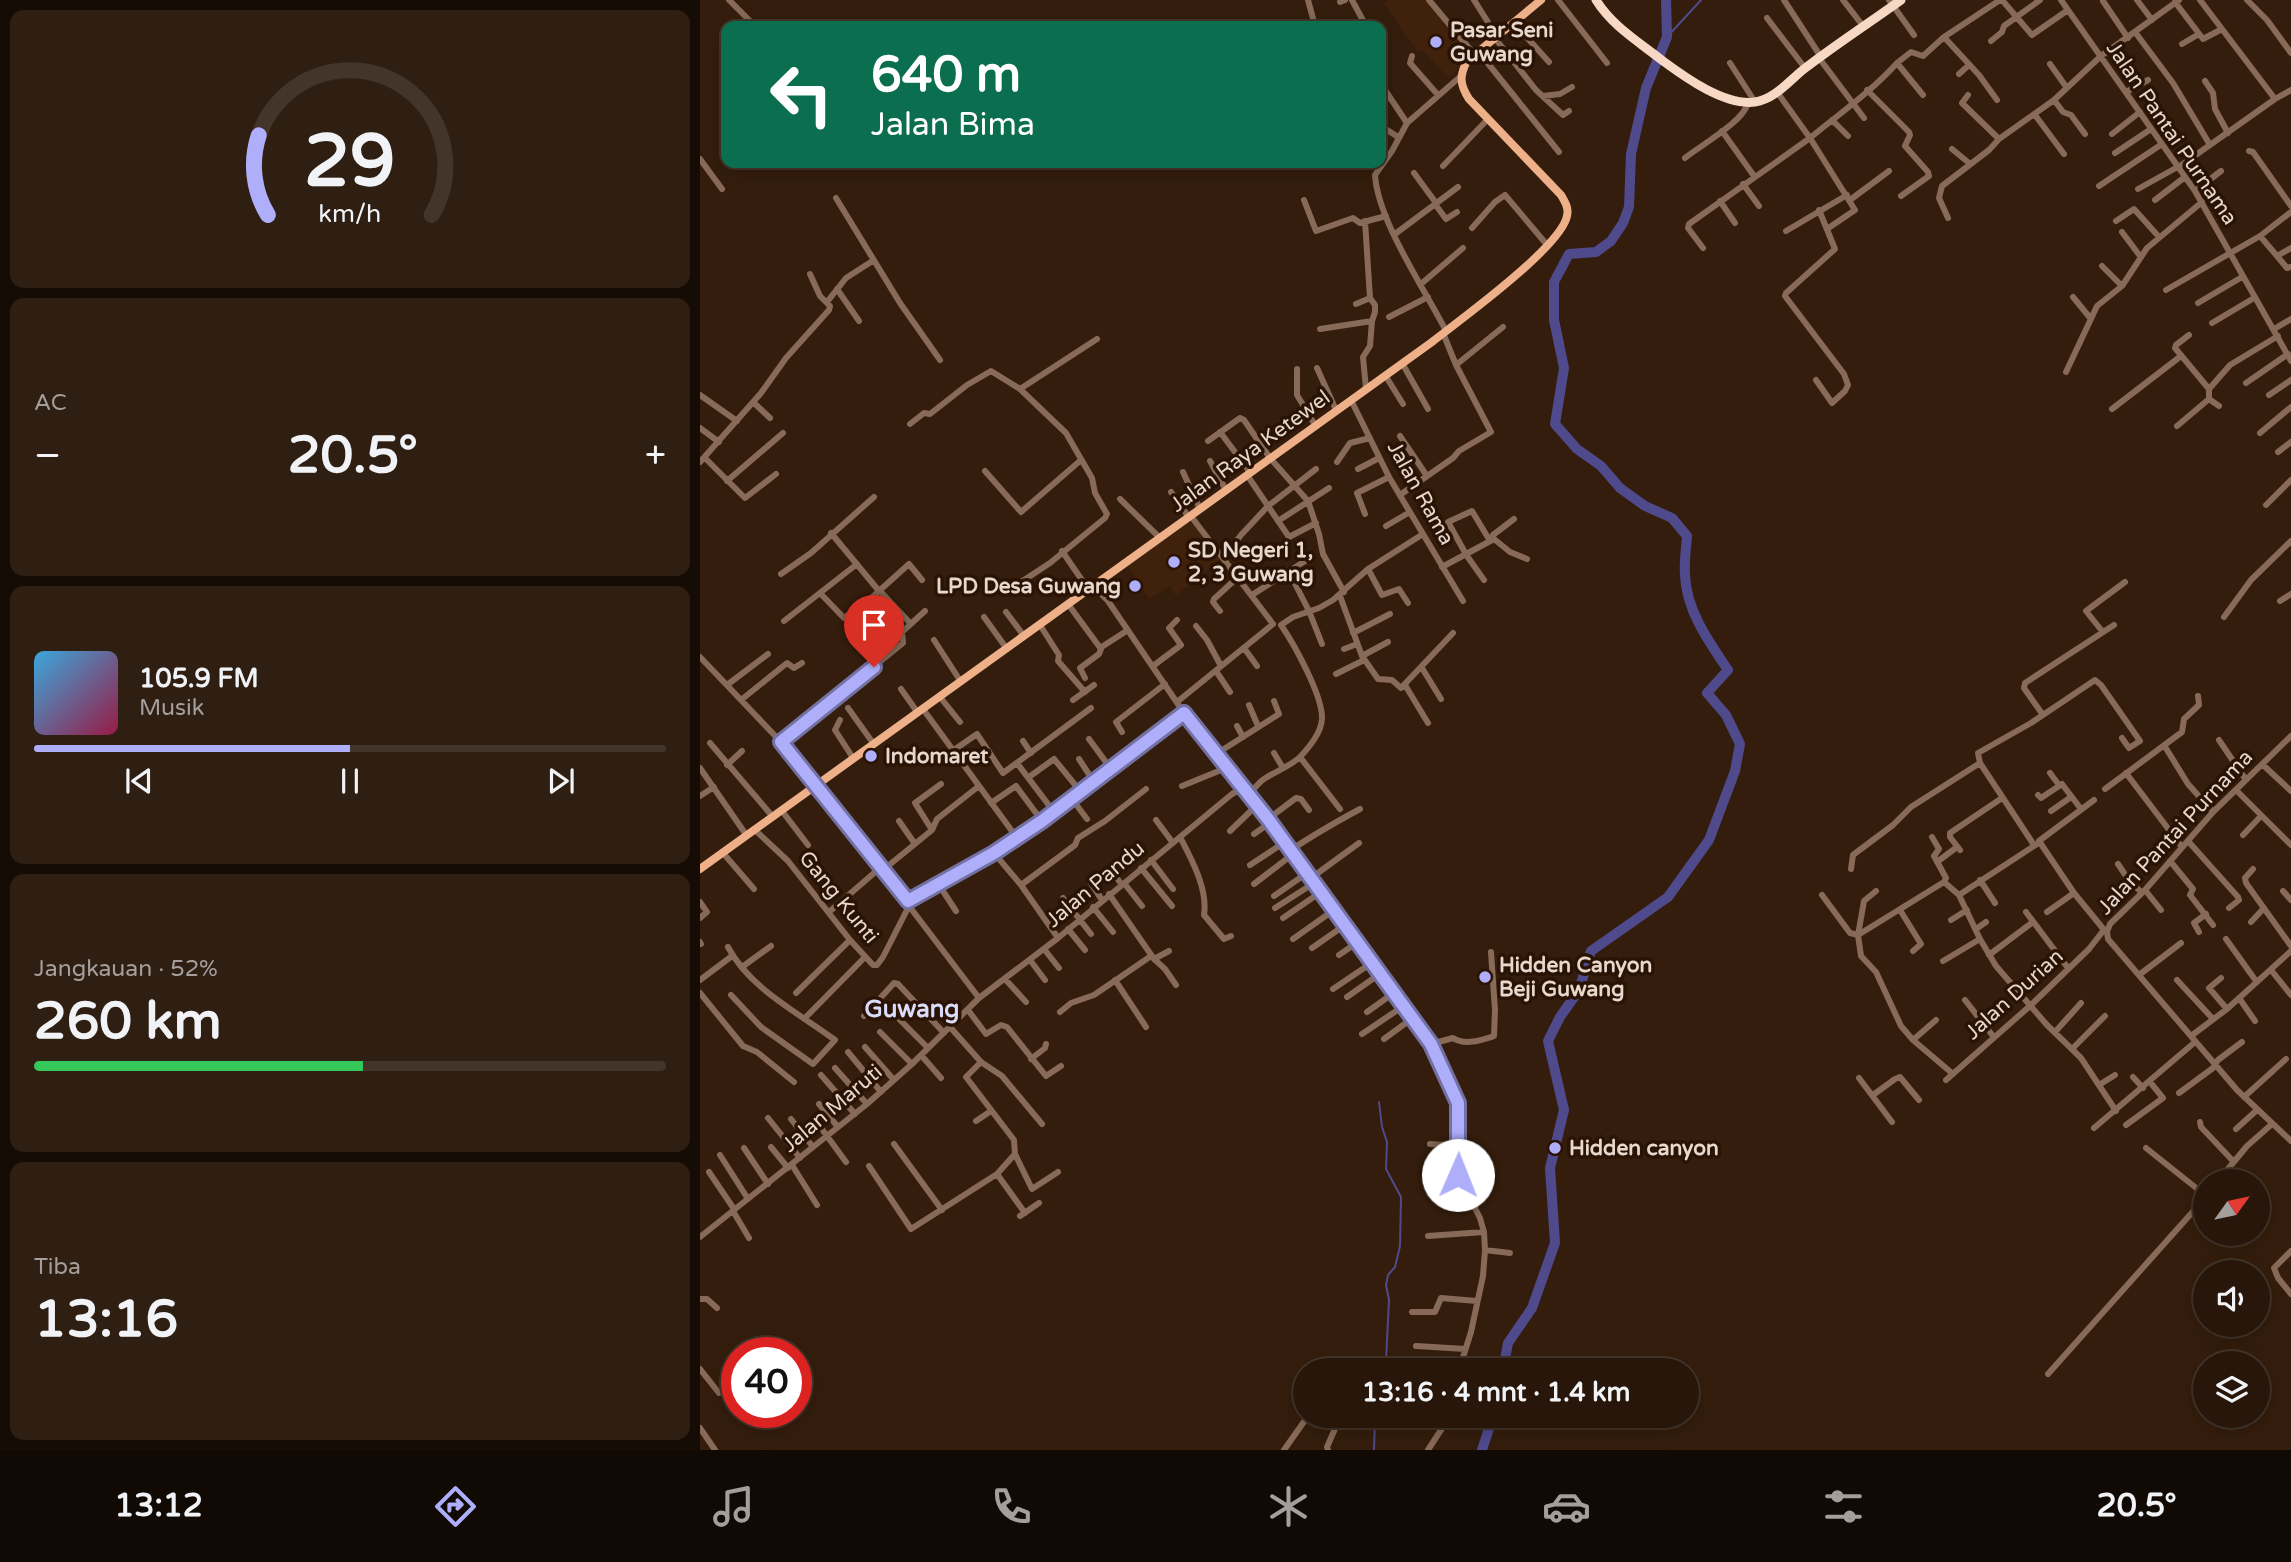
<!DOCTYPE html>
<html lang="id">
<meta charset="utf-8">
<style>
:root{--surface:#271609;--page:#2f1f12;--text:#f1f3f6;--muted:#a49f9c;--line:#43352a;--accent:#afaefa}
body{margin:0;font-family:"Varela Round",sans-serif;background:var(--page);color:var(--text);height:100vh;display:flex;flex-direction:column;font-size:26px;white-space:nowrap}
*{box-sizing:border-box;margin:0}
p{font-size:23px;color:var(--muted)}
.icon{flex:none;width:38px;height:38px;fill:none;stroke:currentColor;stroke-width:2;stroke-linecap:round;stroke-linejoin:round}
.map{position:relative;flex:1;overflow:hidden}
.panel{display:flex;flex-direction:column;gap:10px;padding:10px;background:#150c05;width:700px}
.panel>*{flex:none}
.hud{position:absolute;left:21px;top:21px;width:665px;height:147px;border-radius:14px;box-shadow:0 4px 18px #0003,0 0 0 2px var(--line);background:#0b6e4f;color:#fff;overflow:hidden}
.needle{width:46px;rotate:57deg}
.fabs{position:absolute;left:1493px;top:1169px;display:grid;gap:14px}
.fabs a{display:grid;place-items:center;width:77px;height:77px;border-radius:50%;background:var(--surface);box-shadow:0 4px 18px #0003,0 0 0 2px var(--line);font-size:35px}
.speed{position:absolute;left:21px;top:1337px;display:flex;gap:14px;font-size:35px;font-weight:700;text-align:center}
.speed>*{display:grid;place-content:center;width:91px;height:91px;border-radius:50%;background:var(--surface);box-shadow:0 4px 18px #0003,0 0 0 2px var(--line);line-height:1}
.speed .limit{border:10px solid #d22;background:#fff;color:#111}
.pin{position:absolute;display:grid;place-items:center;width:60px;height:60px;color:#fff;margin:-72px -30px;border-radius:50% 50% 50% 0;rotate:-45deg;box-shadow:0 0 7px #0007}
.pin .icon{rotate:45deg}
.me{position:absolute;width:77px;margin:-38px;rotate:1deg;stroke-linejoin:round;filter:drop-shadow(0 0 5px #0008)}
.turn{display:flex;align-items:center;gap:24px;height:147px;padding:0 35px;font-size:32px}
.turn .icon{width:91px;height:91px;stroke-width:2.5}
.turn b{display:block;font-size:49px;line-height:60px}
.big{font-size:52px;font-weight:700;line-height:1.1}
.panel .card{flex:1;display:flex;flex-direction:column;justify-content:center;gap:10px;min-width:0;padding:0 24px;border-radius:14px;background:var(--page)}
.panel .dial{align-items:center;gap:0}
.dial svg{height:182px;overflow:visible;fill:none;stroke:var(--line);stroke-width:7;stroke-linecap:round;text-anchor:middle}
.dial text{fill:var(--text);stroke:none}
.song{display:flex;align-items:center;gap:21px}
.cover{width:84px;height:84px;border-radius:10px;background:linear-gradient(135deg,hsl(200 70% 55%),hsl(340 70% 35%))}
.played{height:7px;border-radius:4px;background:linear-gradient(90deg,var(--accent) 50%,var(--line) 50%)}
.keys{display:flex;justify-content:space-around;direction:ltr}
.heat{display:flex;justify-content:space-between;align-items:center;font-size:38px;direction:ltr}
.charge{height:10px;border-radius:5px;background:linear-gradient(90deg,#34c759 52%,var(--line) 0)}
.trip{position:absolute;left:593px;top:1358px;width:406px;height:70px;border-radius:35px;background:var(--surface);box-shadow:0 4px 18px #0003,0 0 0 2px var(--line);font-weight:700;line-height:70px;text-align:center}
.dock{display:flex;height:112px;justify-content:space-around;align-items:center;background:#100904;color:var(--muted)}
.dock .icon{width:49px;height:49px}
.dock .selected{color:var(--accent)}
.dock b{font-size:32px;color:var(--text)}
main{display:flex;flex:1;min-height:0}
.map>svg:first-child{display:block}
</style>
<main>
<section class="panel">
<div class="card dial"><svg viewBox="0 0 100 80">
<path d="M14 69A42 42 0 1 1 86 69"/>
<path d="M14 69A42 42 0 0 1 10 34" stroke="#afaefa"/>
<text x="50" y="56" font-size="32" font-weight="700">29</text>
<text x="50" y="72" font-size="11">km/h</text>
</svg></div>
<div class="card"><p>AC</p>
<div class="heat"><a>−</a><b class="big">20.5°</b><a>+</a></div>
</div>
<div class="card">
<div class="song"><i class="cover"></i><div><b>105.9 FM</b><p>Musik</p></div></div>
<div class="played"></div>
<div class="keys"><svg class="icon" aria-label="previous" viewBox="0 0 24 24"><path d="M18 5L8 12l10 7zM5 5v14"/></svg><svg class="icon" aria-label="pause" viewBox="0 0 24 24"><path d="M8 5v14M16 5v14"/></svg><svg class="icon" aria-label="next" viewBox="0 0 24 24"><path d="M6 5l10 7-10 7zM19 5v14"/></svg></div>
</div>
<div class="card"><p>Jangkauan · 52%</p><b class="big">260 km</b><div class="charge"></div></div>
<div class="card"><p>Tiba</p><b class="big">13:16</b></div>
</section>
<div class="map">
<svg width="1591" height="1450" viewBox="0 0 1591 1450">
<rect width="100%" height="100%" fill="#341d0c"/>
<path fill="#3f210c" d="M688,0H727L770,53L749,79L722,50L719,52L705,34L684,3Z
M491,521L521,559L476,596L470,586L449,599L427,565Z"/>
<g fill="none" stroke-linecap="round" stroke-linejoin="round">
<path stroke="#4f4a8c" stroke-width="2" d="M967,37L1001,0
M679,1102L682,1127L687,1142L686,1169L701,1197L700,1246L695,1267L688,1275L686,1285L689,1300L686,1360L689,1370
M674,1450L675,1416"/>
<path stroke="#4f4a8c" stroke-width="10" d="M803,1370L808,1343L832,1308L855,1243L850,1168L864,1110L848,1041L860,1017L879,990L891,951L968,897L1009,840L1035,771L1040,744L1026,715L1007,693L1028,670C1009,642 986,610 985,575C984,562 986,549 987,536L972,518L945,506L920,488L901,466L877,449L855,424L864,368L854,320V282L869,254L896,252L911,241L923,223L929,207L931,154L946,88L967,37L966,0
M782,1450L793,1416"/>
<path stroke="#876a57" stroke-width="6" d="M29,0L55,26
M608,0L615,26
M652,0L666,26
M729,0L774,54
M774,0L796,35
M858,0L907,63
M1084,0L1121,57
M1143,0L1163,26
M1189,0L1214,35
M1302,0L1332,35L1368,10
M1361,0L1495,191L1591,361
M1437,0L1452,20
M1500,0L1575,99
M1547,0L1567,20L1591,53
M1403,1L1428,38
M640,2L645,0
M1475,2L1503,39L1522,29
M1067,18L1105,68
M813,22L849,62
M1435,32L1473,83L1510,145
M794,37L836,90L863,115L869,111
M1244,37L1279,75L1297,100
M1291,41L1302,32L1304,26L1340,0
M1482,44L1499,34
M778,51L859,152
M712,56L710,63L738,95
M1119,58L1164,118
M1030,63L1055,102
M1197,63L1211,52L1223,56L1244,37L1300,0
M1350,64L1367,88
M1259,74L1269,65
M1505,81L1513,93L1515,109L1528,133
M681,84L707,123
M1167,90L1209,132L1210,135L1205,146L1228,172L1229,176L1201,196
M1426,92L1448,80
M1268,95L1262,103L1299,139
M843,96L860,94L872,87
M1354,100L1363,112L1371,115L1385,134
M1335,115L1364,154
M1132,120L1148,136
M681,126L698,137
M1022,131L1054,176
M1412,134L1440,112
M1252,149L1269,163
M1549,151L1553,152L1591,206
M1415,153L1451,129
M985,158C1001,145 1045,121 1048,102
M0,159L22,189
M743,166L787,120
M714,173L736,203
M1043,184L1059,206
M1399,186L1462,144
M1438,189L1483,164L1575,99L1591,90
M1495,191L1521,171
M136,198L200,303L240,360
M604,200L616,231L653,218L660,223L686,216
M1150,200L1189,171
M1455,200L1485,177
M1020,201L1035,223
M735,204L746,219L757,212
M1248,218L1239,198L1242,186L1289,150L1299,139L1354,100L1401,56L1479,0
M665,221L670,298L675,305V312L672,321L670,346L663,357L666,389
M1416,221L1434,209L1459,237
M772,228L795,202L805,195L848,246
M1127,229L1155,210L1110,138C1139,114 1172,91 1197,63L1223,95
M1086,231L1147,195
M1422,232L1440,256
M695,234L758,187
M1560,236L1577,256L1591,248
M1003,248L988,228L989,224L1110,138L1077,92
M1577,256L1587,268L1591,267
M1402,266L1422,286L1447,248L1502,202
M721,284L763,248
M137,289L159,321
M1466,290L1560,236L1591,212
M1373,297L1391,319
M127,302L146,278L174,260
M1498,303L1542,277
M656,304L670,298
M689,317L728,297
M1512,323L1554,298
M620,329L672,321
M1574,329L1591,319
M746,331C724,288 678,221 675,175L692,151L707,123L761,76
M1489,335L1476,345L1475,348L1509,389
M702,363L728,409
M756,365L803,327
M617,368L636,410
M597,369V395L615,425
M1366,372L1397,306L1422,286
M685,375L703,404
M1116,380L1132,403L1145,391L1148,385L1144,374L1085,296L1086,293L1135,249L1119,210
M1546,383L1588,354
M320,389L397,339
M0,395L37,421
M1569,395L1591,380
M1509,399L1519,406
M651,400L689,477L763,601
M53,402L70,418
M1412,409L1481,356
M210,424L224,413L230,414L267,385L291,371L320,389L366,433L392,478L395,493L407,514L405,518L350,563L318,584
M1477,426L1509,399V389L1530,365L1578,336
M0,428L19,442
M520,432L550,472
M1560,433L1591,407
M700,436L727,476
M508,441L540,418L544,420L570,458L608,501L619,534L623,554L644,592
M1578,452L1591,442
M5,458L45,498L76,474
M510,461L526,490
M0,462L61,393L86,358L129,310L130,306L120,296L110,274
M637,462L650,443L670,438
M658,469L679,458
M285,471L321,512L381,460
M483,472L500,509
M547,475L589,537L616,523
M27,481L83,433
M471,492L488,516
M700,495L753,458L759,451L791,432L756,365L743,333
M420,499L459,537
M1566,505L1591,480
M665,514L657,493L689,477
M490,515L573,624
M578,521L629,488
M686,526L710,512
M131,533L179,591
M793,539V535L814,519
M362,551L388,589
M523,558L541,535L568,506L616,469
M742,567L794,539L810,552L827,559
M668,569L682,595L699,589L708,603
M588,570L609,611L622,644
M81,574L111,553L174,497
M784,580L767,556L748,522L772,511L790,541
M393,586L408,601L484,713L568,819L714,1017L731,1044L739,1064L755,1092L759,1116L758,1175L780,1218L784,1232L785,1250L783,1276L771,1332L759,1370
M180,591L210,623
M120,593L144,618L168,601L209,564L222,580
M552,595L605,561
M640,596L662,656L678,679L692,680L701,688L753,633
M1580,601L1591,594
M368,604L401,649L399,654L380,668L385,678
M520,611L513,602L514,599L538,577
M306,612L324,636
M181,613L201,638
M284,617L307,649
M1524,617L1551,580L1591,541
M84,621L157,564
M340,625L359,655L358,661L385,692
M581,625L593,617L619,608L633,600L668,569L723,534
M496,626L507,640L521,666
M1402,631L1386,611L1425,582
M653,633L690,614
M234,640L261,682
M400,648L428,630
M544,648L557,666
M644,649L657,644
M662,656L688,642
M0,657L81,742L117,785L279,998
M453,666L481,645L469,628L477,620
M722,668L741,699
M516,671L530,692
M636,674L664,660
M27,685L68,654
M705,685L728,723
M201,689L218,713
M240,697L260,722
M41,700L87,663L94,668L102,663
M373,700L394,685
M477,702L573,624
M549,705L558,726
M148,708L173,743
M223,709L317,838
M1343,715L1324,688L1325,683L1414,625
M140,720L135,730L153,758
M537,726L543,737
M422,732L416,722L465,684
M389,739L411,769
M1519,740L1546,780
M323,741L331,753
M81,742L203,643L202,632L225,611
M10,743L73,817
M1464,745L1488,784L1513,812
M254,750L277,734L303,773L391,708
M574,753L583,768
M516,754L579,714L574,701
M600,757L640,809
M379,759L394,782
M317,763L354,812
M1562,764L1591,791
M27,765L42,751
M0,768L47,836
M1350,773L1359,785
M1426,773L1482,847
M329,777L354,759L381,792
M482,786L526,768
M1405,789L1482,732L1484,719L1499,705L1498,696
M1536,790L1591,845
M549,795C554,789 558,783 564,779C576,771 591,766 601,756C610,746 621,733 622,719C623,696 594,644 581,625
M1338,795L1341,798L1362,784L1381,809
M0,796L14,787
M372,799L387,819
M1394,800L1339,841L1374,893L1405,931
M291,803L316,786L342,821
M82,811L108,845
M1351,811L1371,797
M568,819L596,798L601,799L609,810
M456,820L473,843
M199,821L215,844
M55,830L88,861L150,940L173,965H177L183,957L210,904
M232,830L215,803L241,784
M530,831L557,805
M554,834L571,822
M1543,835L1561,816
M480,837C492,860 508,889 504,915L524,939L531,936
M1488,841L1538,897L1539,900L1529,908
M1334,845L1280,763L1278,753L1331,723L1395,680L1401,685L1440,741L1429,748L1422,738
M591,850C613,835 636,822 660,809
M1260,850L1250,837V833L1302,798
M23,853L54,889
M294,853L321,885L358,938
M451,860L473,889
M1470,861L1493,889L1490,895L1513,925
M1237,862L1257,847
M1418,864L1428,879L1442,893
M550,865L585,842
M441,868L472,906
M1151,869L1153,855L1193,825L1211,807L1280,763
M1553,869L1545,878L1546,883L1591,946
M183,870L232,830L237,819L279,786
M414,873L419,881
M611,878L659,843
M1280,880L1295,903
M1244,882L1259,895L1280,939L1296,966L1347,1025L1381,1058L1416,1111
M391,883L402,900
M424,883L442,906
M554,884L593,854
M239,885L256,911
M321,885L363,854L375,845L378,838L405,821L446,789
M1445,890L1461,910
M1176,891L1164,901L1158,935L1161,956L1176,972L1201,1026L1213,1040L1253,1074
M1583,891L1591,900
M409,894L454,959L465,969L476,985
M1122,895L1150,933L1158,935L1244,882L1246,878L1234,856L1239,849L1232,837
M1259,895L1337,844
M574,896L607,873
M363,898L391,934
M208,901L294,853L342,821L484,713
M0,902L7,912L0,918
M393,907L413,932
M575,908L614,883
M1200,910L1221,944L1213,951
M129,912L181,867
M1326,912L1368,968
M1347,912L1374,893
M583,918L621,892
M1251,920L1267,910
M1551,922L1564,908
M368,929L385,950
M1276,929L1286,922
M1407,932L1408,939L1537,1090L1591,1141
M1407,932L1410,924L1445,890L1513,812L1591,736
M1499,932L1494,923L1506,914
M593,939L634,910
M1526,939L1556,981
M0,942L1,944
M28,947C50,989 99,1013 135,1040L113,1064L61,1027L31,995
M612,948L645,925
M344,949L359,968
M639,955L658,942
M1289,955L1333,922
M454,959L469,951
M330,960L345,980
M1243,961L1280,939
M42,967L71,946
M1571,970L1591,995
M1439,975L1481,943
M1521,978L1509,988L1527,1009
M305,979L326,1002
M0,980L32,956
M415,980L446,1027
M1477,980L1513,1019
M633,989L673,962
M0,993L43,1046L57,1052L94,1082
M96,993L150,940
M647,997L681,973
M1539,998L1555,1021
M1265,1000L1293,1036
M268,1010L286,1034L301,1025L307,1027L346,1076L361,1066
M360,1012L371,1003L394,995L451,956
M667,1012L695,992
M195,1015L228,1048
M164,1016L194,983L198,984L244,1033
M105,1018L165,957
M250,1027L281,1062L302,1076L342,1124
M180,1032L212,1064
M1355,1032L1381,1003
M662,1034L705,1005
M1491,1036L1527,1009L1591,951
M684,1039L714,1017
M1213,1040L1236,1020
M731,1044L753,1038C765,1046 782,1040 794,1036L795,1010L791,952
M165,1047L194,1080
M1372,1049L1405,1016
M148,1052L181,1092
M221,1055L241,1078
M331,1059L345,1048L346,1044
M281,1062L266,1077L314,1140L315,1154L332,1189L358,1172
M135,1068L167,1104
M121,1075L155,1114
M1433,1077L1443,1088
M1159,1078L1192,1122
M1246,1080L1331,1005L1389,949L1403,931
M1399,1085L1415,1075
M1479,1093L1513,1068L1518,1060L1542,1042
M1173,1095L1195,1079L1200,1077L1219,1100
M1544,1097L1586,1059
M119,1104L138,1127
M68,1118L100,1158
M91,1119L113,1147
M116,1121L146,1162
M276,1121L291,1111
M1500,1122L1501,1127L1534,1162
M1426,1125L1463,1098L1450,1082
M1394,1128L1495,1042
M1536,1129L1557,1110
M194,1144L242,1210
M730,1144L759,1146
M71,1147L88,1168
M44,1148L68,1184
M1446,1148L1505,1195
M20,1155L48,1199
M92,1165L117,1205
M169,1166L211,1229L297,1174L315,1154
M9,1172L34,1209
M297,1174L325,1213
M1518,1181L1547,1146L1572,1124
M33,1211L49,1238
M320,1216L339,1203
M728,1236L784,1232
M0,1237L167,1104L212,1064L279,998L358,938L532,794L543,788
M785,1250L810,1253
M1591,1251L1574,1268L1578,1278L1591,1294
M0,1299H7L17,1308
M712,1312H735L741,1298L777,1301
M716,1346L765,1349
M0,1369L19,1393
M636,1370L639,1365
M1348,1374L1505,1198
M0,1428L15,1450
M584,1450L608,1416
M628,1450L627,1447L638,1422L631,1416
M728,1450L750,1416"/>
<path stroke="#eeb088" stroke-width="8" d="M0,869L732,342C760,320 861,247 867,216C869,208 865,202 861,195L769,99C760,85 759,76 767,61L841,0"/>
<path stroke="#f6d8c5" stroke-width="9" d="M896,0C912,26 939,42 963,61C986,78 1025,106 1055,102C1075,99 1090,80 1104,69C1135,45 1169,23 1201,0"/>
</g>
<g fill="none" stroke-linecap="round" stroke-linejoin="round">
<g stroke="#7271a2" stroke-width="18">
<path id="route" d="M174,667L81,742L208,901L294,853L342,821L484,713L568,819L731,1044L758,1103V1175"/>
</g>
<use href="#route" stroke="#afaefa" stroke-width="12"/>
</g>
<g fill="#afaefa" stroke="#2a1304" stroke-width="2.5">
<circle cx="736" cy="42" r="7"/>
<circle cx="474" cy="562" r="7"/>
<circle cx="435" cy="586" r="7"/>
<circle cx="171" cy="756" r="7"/>
<circle cx="785" cy="977" r="7"/>
<circle cx="855" cy="1148" r="7"/>
</g>
<g text-anchor="middle" stroke-width="7" stroke-linejoin="round" paint-order="stroke">
<g font-size="21" font-weight="bold" fill="#e7d7cc" stroke="#2a1304" text-anchor="start">
<text x="750" y="37">Pasar Seni<tspan x="750" dy="24">Guwang</tspan></text>
<text x="488" y="557">SD Negeri 1,<tspan x="488" dy="24">2, 3 Guwang</tspan></text>
<text x="421" y="593" text-anchor="end">LPD Desa Guwang</text>
<text x="185" y="763">Indomaret</text>
<text x="799" y="972">Hidden Canyon<tspan x="799" dy="24">Beji Guwang</tspan></text>
<text x="869" y="1155">Hidden canyon</text>
</g>
<g font-size="21" fill="#e7d7cc" stroke="#2a1304">
<text transform="translate(1472 133) rotate(56)" y="7">Jalan Pantai Purnama</text>
<text transform="translate(550 451) rotate(-36)" y="7">Jalan Raya Ketewel</text>
<text transform="translate(721 493) rotate(61)" y="7">Jalan Rama</text>
<text transform="translate(1475 832) rotate(-47)" y="7">Jalan Pantai Purnama</text>
<text transform="translate(395 884) rotate(-40)" y="7">Jalan Pandu</text>
<text transform="translate(139 897) rotate(51)" y="7">Gang Kunti</text>
<text transform="translate(1314 994) rotate(-42)" y="7">Jalan Durian</text>
<text transform="translate(132 1108) rotate(-40)" y="7">Jalan Maruti</text>
</g>
<g font-size="24" font-weight="bold" fill="#dadbf8" stroke="#2a1304">
<text x="212" y="1017">Guwang</text>
</g>
</g>
</svg>
<div class="fabs">
<a><svg class="needle" viewBox="-14 -14 28 28"><path d="M0-13l5 13h-10z" fill="#e53935"/><path d="M0 13l5-13h-10z" fill="#a49f9c"/></svg></a>
<a><svg class="icon" aria-label="sound" viewBox="0 0 24 24"><path d="M4 9h4l5-4v14l-5-4H4zM17 9q2 3 0 6"/></svg></a>
<a><svg class="icon" aria-label="layers" viewBox="0 0 24 24"><path d="M12 4l9 5-9 5-9-5zM3 14l9 5 9-5"/></svg></a>
</div>
<div class="speed"><div class="limit">40</div></div>
<div class="pin" style="left:174px;top:667px;background:#d93025"><svg class="icon" aria-label="arrive" viewBox="0 0 24 24"><path d="M6 21V4h12l-3 4 3 4H6"/></svg></div>
<svg class="me" style="left:758px;top:1175px" viewBox="-20 -20 40 40"><circle r="19" fill="#fff"/><path d="M0-13L10 11 0 6-10 11z" fill="#afaefa"/></svg>
<div class="trip">13:16 · 4 mnt · 1.4 km</div>
<div class="hud">
<div class="turn"><svg class="icon" aria-label="left" viewBox="0 0 24 24"><path d="M17 20v-9H6M10 6l-5 5 5 5"/></svg><div><b>640 m</b>Jalan Bima</div></div>
</div>
</div>
</main>
<nav class="dock">
<b>13:12</b>
<svg class="icon selected" aria-label="directions" viewBox="0 0 24 24"><path d="M12 3l9 9-9 9-9-9zM9 14v-3h6M13 9l2 2-2 2"/></svg>
<svg class="icon" aria-label="music" viewBox="0 0 24 24"><path d="M9 18V5l10-2v13"/><circle cx="6" cy="18" r="3"/><circle cx="16" cy="16" r="3"/></svg>
<svg class="icon" aria-label="phone" viewBox="0 0 24 24"><path d="M5 4h4l2 5-3 2q2 4 5 5l2-3 5 2v4C11 20 4 13 5 4z"/></svg>
<svg class="icon" aria-label="climate" viewBox="0 0 24 24"><path d="M12 3v18M4 7l16 10M4 17L20 7"/></svg>
<svg class="icon" aria-label="car" viewBox="0 0 24 24"><path d="M5 17H2v-5l4-1 3-4h7l3 4 3 1v5h-3M9 17h6M6 11h13"/><circle cx="7" cy="17" r="2"/><circle cx="17" cy="17" r="2"/></svg>
<svg class="icon" aria-label="filters" viewBox="0 0 24 24"><path d="M4 7h16M4 17h16"/><circle cx="9" cy="7" r="2"/><circle cx="15" cy="17" r="2"/></svg>
<b>20.5°</b>
</nav>
